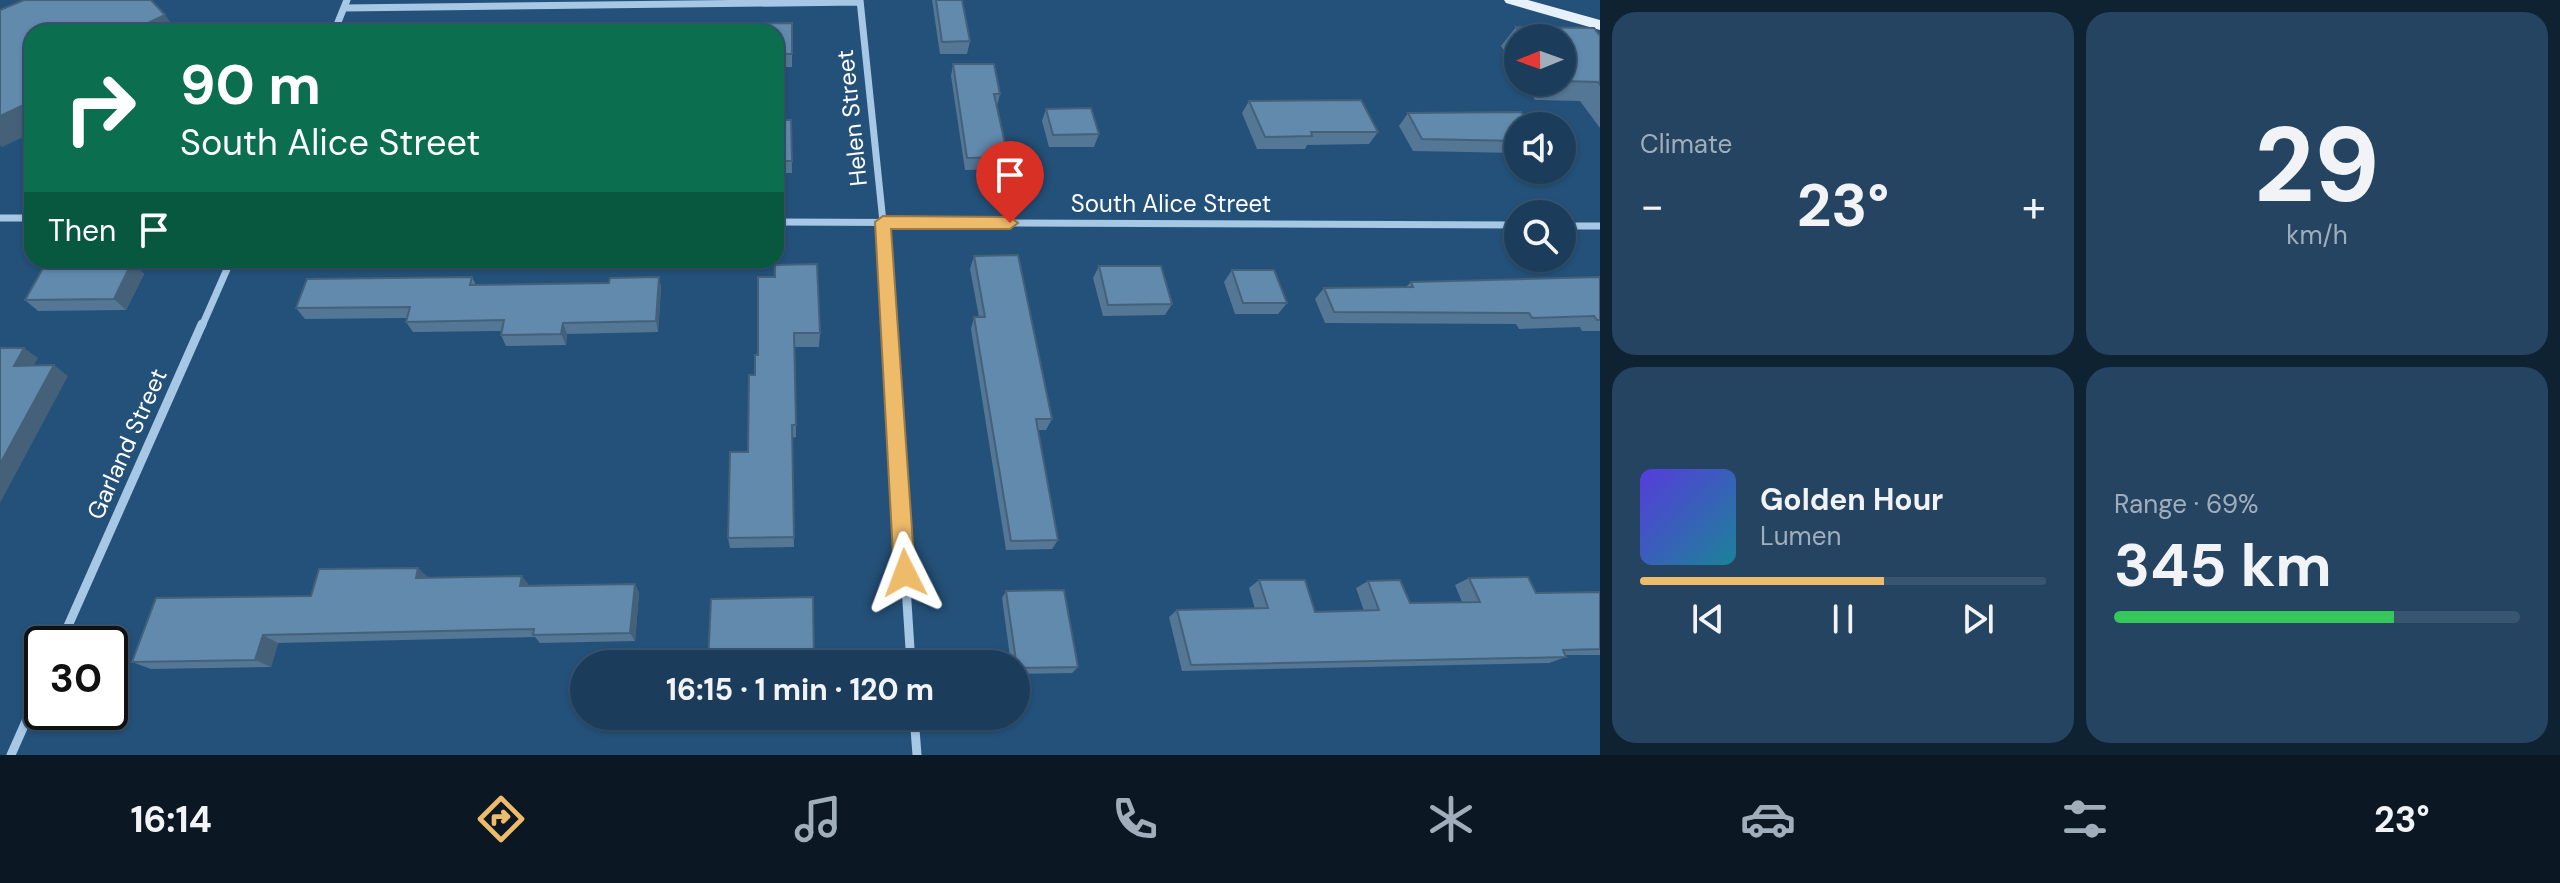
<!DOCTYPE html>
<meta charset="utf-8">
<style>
:root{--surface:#1b3d5b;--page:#244461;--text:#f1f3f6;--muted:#a0aebb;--line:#395671;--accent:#eebb6a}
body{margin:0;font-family:"DM Sans",sans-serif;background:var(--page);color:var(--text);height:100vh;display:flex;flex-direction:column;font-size:30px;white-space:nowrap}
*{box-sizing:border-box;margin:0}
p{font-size:26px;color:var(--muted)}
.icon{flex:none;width:44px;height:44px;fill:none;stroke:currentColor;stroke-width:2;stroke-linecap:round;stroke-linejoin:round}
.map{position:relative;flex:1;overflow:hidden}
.panel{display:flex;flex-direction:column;gap:12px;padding:12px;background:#0f2232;width:960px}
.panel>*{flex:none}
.hud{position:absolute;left:24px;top:24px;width:760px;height:244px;border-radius:24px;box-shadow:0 2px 6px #0004,0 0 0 2px var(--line);background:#0b6e4f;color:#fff;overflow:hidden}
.needle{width:52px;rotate:269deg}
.controls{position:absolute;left:1504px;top:24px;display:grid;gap:16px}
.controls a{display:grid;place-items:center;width:72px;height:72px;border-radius:50%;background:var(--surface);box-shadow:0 2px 6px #0004,0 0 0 2px var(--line);font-size:40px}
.speed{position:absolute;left:24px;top:626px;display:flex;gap:16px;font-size:40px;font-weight:700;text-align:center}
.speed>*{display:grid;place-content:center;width:104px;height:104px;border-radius:50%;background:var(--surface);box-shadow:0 2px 6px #0004,0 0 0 2px var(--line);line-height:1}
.speed .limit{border:4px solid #111;border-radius:12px;background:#fff;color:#111}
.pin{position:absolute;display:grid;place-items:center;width:68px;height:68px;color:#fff;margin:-82px -34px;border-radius:50% 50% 50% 0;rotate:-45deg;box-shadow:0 0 8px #0007}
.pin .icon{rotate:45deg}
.me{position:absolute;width:88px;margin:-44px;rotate:357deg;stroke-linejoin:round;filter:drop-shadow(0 0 6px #0008)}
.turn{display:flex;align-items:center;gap:28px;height:168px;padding:0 24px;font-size:36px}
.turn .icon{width:104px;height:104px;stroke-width:2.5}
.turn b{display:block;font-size:56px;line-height:68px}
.then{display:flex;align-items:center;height:76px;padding:0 24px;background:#0003;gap:16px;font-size:30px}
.big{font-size:60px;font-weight:700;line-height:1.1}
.panel .tile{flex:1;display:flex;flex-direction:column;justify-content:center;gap:12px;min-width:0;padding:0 28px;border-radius:24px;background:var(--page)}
.panel .dial{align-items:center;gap:0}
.dial b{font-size:104px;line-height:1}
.song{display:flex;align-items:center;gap:24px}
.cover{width:96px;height:96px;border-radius:12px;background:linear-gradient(135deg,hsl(250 70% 55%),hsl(190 70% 35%))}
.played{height:8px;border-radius:4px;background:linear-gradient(90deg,var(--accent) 60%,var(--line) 60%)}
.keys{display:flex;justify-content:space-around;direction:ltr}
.heat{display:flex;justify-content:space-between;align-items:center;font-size:44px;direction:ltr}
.charge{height:12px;border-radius:6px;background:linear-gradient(90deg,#34c759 69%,var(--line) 0)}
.panel .tiles{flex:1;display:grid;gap:12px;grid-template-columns:repeat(2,1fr)}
.trip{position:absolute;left:570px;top:650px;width:460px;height:80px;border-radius:40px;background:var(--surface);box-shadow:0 2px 6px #0004,0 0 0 2px var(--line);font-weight:700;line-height:80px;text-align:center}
.dock{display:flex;height:128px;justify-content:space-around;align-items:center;background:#0b1824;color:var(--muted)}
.dock .icon{width:56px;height:56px}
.dock .current{color:var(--accent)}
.dock b{font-size:36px;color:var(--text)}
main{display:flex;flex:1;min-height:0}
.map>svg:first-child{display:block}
</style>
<main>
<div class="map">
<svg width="1600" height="755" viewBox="0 0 1600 755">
<rect width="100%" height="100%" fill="#245179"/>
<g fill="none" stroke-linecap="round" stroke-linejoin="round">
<path stroke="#a6c8e4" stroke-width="7" d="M860,0L883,222L890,326
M344,8L860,2
M334,32L347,0
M0,218H32
M776,222L1518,225
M1562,226H1600
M202,326L231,260"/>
<path stroke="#a6c8e4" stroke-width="9" d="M889,324L911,664
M60,644L202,324
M914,716L917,755
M11,755L42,685"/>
<path fill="#e6f1fc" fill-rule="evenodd" d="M1504,0H1528L1600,20V30L1506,3Z"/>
</g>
<path fill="#537795" d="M932,0H962L970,41L967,54H940Z
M792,23V67H776V32Z
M1516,27L1600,36V128L1580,101L1535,100L1524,82H1562V38H1518V73L1501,46Z
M953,64L1000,94L997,106L1008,157L1004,169L965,170L951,76Z
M1249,101L1378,132L1369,144L1307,145L1305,149H1257L1242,113Z
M1046,109L1099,134L1094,147H1049L1042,121Z
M1408,113L1518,126V153L1413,151L1399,126Z
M776,120H791L792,173H776Z
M974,256L1052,419L1046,430H1038L1058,540L1052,549L1006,550L971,329L974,317H979L970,269Z
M132,262L144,274L126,310L38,311L25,300Z
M1099,266L1172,304L1165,315L1103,316L1093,278Z
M1232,270L1287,303L1278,314H1235L1224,282Z
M472,277L476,285L609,283L659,277L661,288L658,332L567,334L566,345L506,346L501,335V331L413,332L406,322L407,318L305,319L296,308Z
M775,277L820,333L819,347H795L796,437L792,438L794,547L730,548L728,538L748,452L758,355Z
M1600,277V331H1582L1580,327L1519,329L1516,324L1325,323L1315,299L1324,288L1406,287L1411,282Z
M428,577L529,585L635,584L639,593L635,641L540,643L535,637L278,643L271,667L151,669L132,662Z
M1469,578L1536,593L1600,592V655H1565L1566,657L1549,663L1182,671L1169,617L1177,610L1255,609L1249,588L1259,580L1315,612L1364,611L1356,588L1368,581L1410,603L1462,602L1455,585Z
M1006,591L1078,667L1072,673L1016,674V664H1011L1002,598Z"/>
<path fill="#446179" d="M165,15L178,32H143L139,27Z
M32,101V133L2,147L0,145V116Z
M132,262L144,274L126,310L114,299Z
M659,277L661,288L658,332L656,321Z
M563,323L567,334L566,345L561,334Z
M24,348L38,358L28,376L14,366Z
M54,365L68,376L0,503V464Z
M418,568L428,577L426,587L416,578Z
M522,576L529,585L520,586Z
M635,584L639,593L635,641L630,633Z
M263,635L278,643L271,667L255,660Z"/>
<path fill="#618aad" stroke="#446179" stroke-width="2" d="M24,0H151L165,15L139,27L144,32H32V101L0,116V10Z
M936,0H962L970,41L942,42Z
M792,23V54H776V32H721L722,24Z
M658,27L657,32H609L610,28Z
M1516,27L1594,28L1600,36V85L1598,82L1562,81V38H1523Z
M953,64H994L1000,94H994L1008,157L967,158Z
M1361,100L1378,132H1311L1312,136L1265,137L1249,101Z
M1091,108L1099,134L1053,135L1046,109Z
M1521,112L1531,126H1518V141L1422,139L1408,113Z
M776,120H791L792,161H776Z
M1018,255L1052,419H1036L1058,540L1011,541L974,317H985L974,256Z
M132,262L114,299L25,300L46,263Z
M817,264L820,333H794L796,425H792L794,537L728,538L730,452H748L749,375H755V355H758V277H775V265Z
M1099,266H1161L1172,304L1108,305Z
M1232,270H1274L1287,303H1243Z
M472,277L470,285L609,283L610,278L659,277L656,321L563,323L561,334L501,335L504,320L406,322L410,307L296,308L307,279Z
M1600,277V320H1597L1594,316L1532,318L1529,313L1334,312L1324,288L1413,287L1411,282Z
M0,348H24L14,366L54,365L0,464Z
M418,568L416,578L522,576L520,586L635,584L630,633L533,635L534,629L263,635L255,660L132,662L156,598L311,596L319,569Z
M1528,577L1536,593L1600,592V649L1563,650L1566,657L1191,665L1177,610L1268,608L1259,580H1305L1315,612L1379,610L1368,581L1400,580L1410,603L1480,602L1469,578Z
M1064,590L1078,667L1017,668L1006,591Z
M813,597L814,664H708L711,599Z"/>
<path fill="#eebb6a" stroke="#9b7a45" stroke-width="2" d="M883,216L1010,217L1018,223L1010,229H891L915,573L912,580L905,583L897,580L894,573L875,222Z"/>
<g text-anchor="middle" stroke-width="6" stroke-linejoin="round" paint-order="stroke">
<g font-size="24" fill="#fff" stroke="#245179">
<text transform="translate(852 118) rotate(-96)" y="8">Helen Street</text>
<text x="1171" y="212">South Alice Street</text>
<text transform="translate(127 444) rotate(-66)" y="8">Garland Street</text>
</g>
</g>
</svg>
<div class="controls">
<a><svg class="needle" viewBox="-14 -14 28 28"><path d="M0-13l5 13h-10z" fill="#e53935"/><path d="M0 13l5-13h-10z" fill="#a0aebb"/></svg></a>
<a><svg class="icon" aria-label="sound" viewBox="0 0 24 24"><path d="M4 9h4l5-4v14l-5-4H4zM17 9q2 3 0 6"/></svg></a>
<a><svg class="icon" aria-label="search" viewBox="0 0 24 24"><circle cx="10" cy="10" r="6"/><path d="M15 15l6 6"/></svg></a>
</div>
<div class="speed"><div class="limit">30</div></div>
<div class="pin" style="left:1010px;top:223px;background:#d93025"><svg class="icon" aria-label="arrive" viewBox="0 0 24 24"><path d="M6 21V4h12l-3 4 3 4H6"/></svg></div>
<svg class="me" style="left:905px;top:573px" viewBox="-20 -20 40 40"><path d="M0-17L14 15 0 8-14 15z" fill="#eebb6a" stroke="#fff" stroke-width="4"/></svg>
<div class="trip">16:15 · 1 min · 120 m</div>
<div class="hud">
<div class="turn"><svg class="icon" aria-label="right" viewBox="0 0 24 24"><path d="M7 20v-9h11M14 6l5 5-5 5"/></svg><div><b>90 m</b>South Alice Street</div></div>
<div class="then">Then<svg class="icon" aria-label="arrive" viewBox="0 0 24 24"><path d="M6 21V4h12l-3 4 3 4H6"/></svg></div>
</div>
</div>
<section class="panel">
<div class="tiles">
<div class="tile"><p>Climate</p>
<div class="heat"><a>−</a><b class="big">23°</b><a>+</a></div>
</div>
<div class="tile dial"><b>29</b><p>km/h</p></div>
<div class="tile">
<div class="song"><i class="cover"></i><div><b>Golden Hour</b><p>Lumen</p></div></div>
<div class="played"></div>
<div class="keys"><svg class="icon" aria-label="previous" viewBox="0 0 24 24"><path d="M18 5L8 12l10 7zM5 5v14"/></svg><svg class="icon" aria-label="pause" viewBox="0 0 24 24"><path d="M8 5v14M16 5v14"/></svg><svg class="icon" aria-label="next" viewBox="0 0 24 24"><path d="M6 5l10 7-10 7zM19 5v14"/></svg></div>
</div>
<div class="tile"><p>Range · 69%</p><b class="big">345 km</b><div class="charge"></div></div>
</div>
</section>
</main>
<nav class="dock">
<b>16:14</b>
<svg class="icon current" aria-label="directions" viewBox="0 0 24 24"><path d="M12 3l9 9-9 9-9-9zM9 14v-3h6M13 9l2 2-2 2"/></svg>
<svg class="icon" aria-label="music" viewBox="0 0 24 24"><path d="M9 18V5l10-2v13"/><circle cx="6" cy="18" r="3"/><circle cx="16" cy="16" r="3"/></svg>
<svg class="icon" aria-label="phone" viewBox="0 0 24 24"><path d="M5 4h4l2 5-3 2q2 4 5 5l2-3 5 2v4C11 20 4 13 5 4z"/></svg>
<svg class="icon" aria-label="climate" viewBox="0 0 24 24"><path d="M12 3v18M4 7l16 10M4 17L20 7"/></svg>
<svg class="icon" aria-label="car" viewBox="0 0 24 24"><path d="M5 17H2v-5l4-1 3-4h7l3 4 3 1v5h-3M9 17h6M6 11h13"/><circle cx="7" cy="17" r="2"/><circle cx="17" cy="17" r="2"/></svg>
<svg class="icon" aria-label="filters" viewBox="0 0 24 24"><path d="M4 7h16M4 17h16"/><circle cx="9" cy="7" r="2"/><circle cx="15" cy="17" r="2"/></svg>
<b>23°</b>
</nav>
